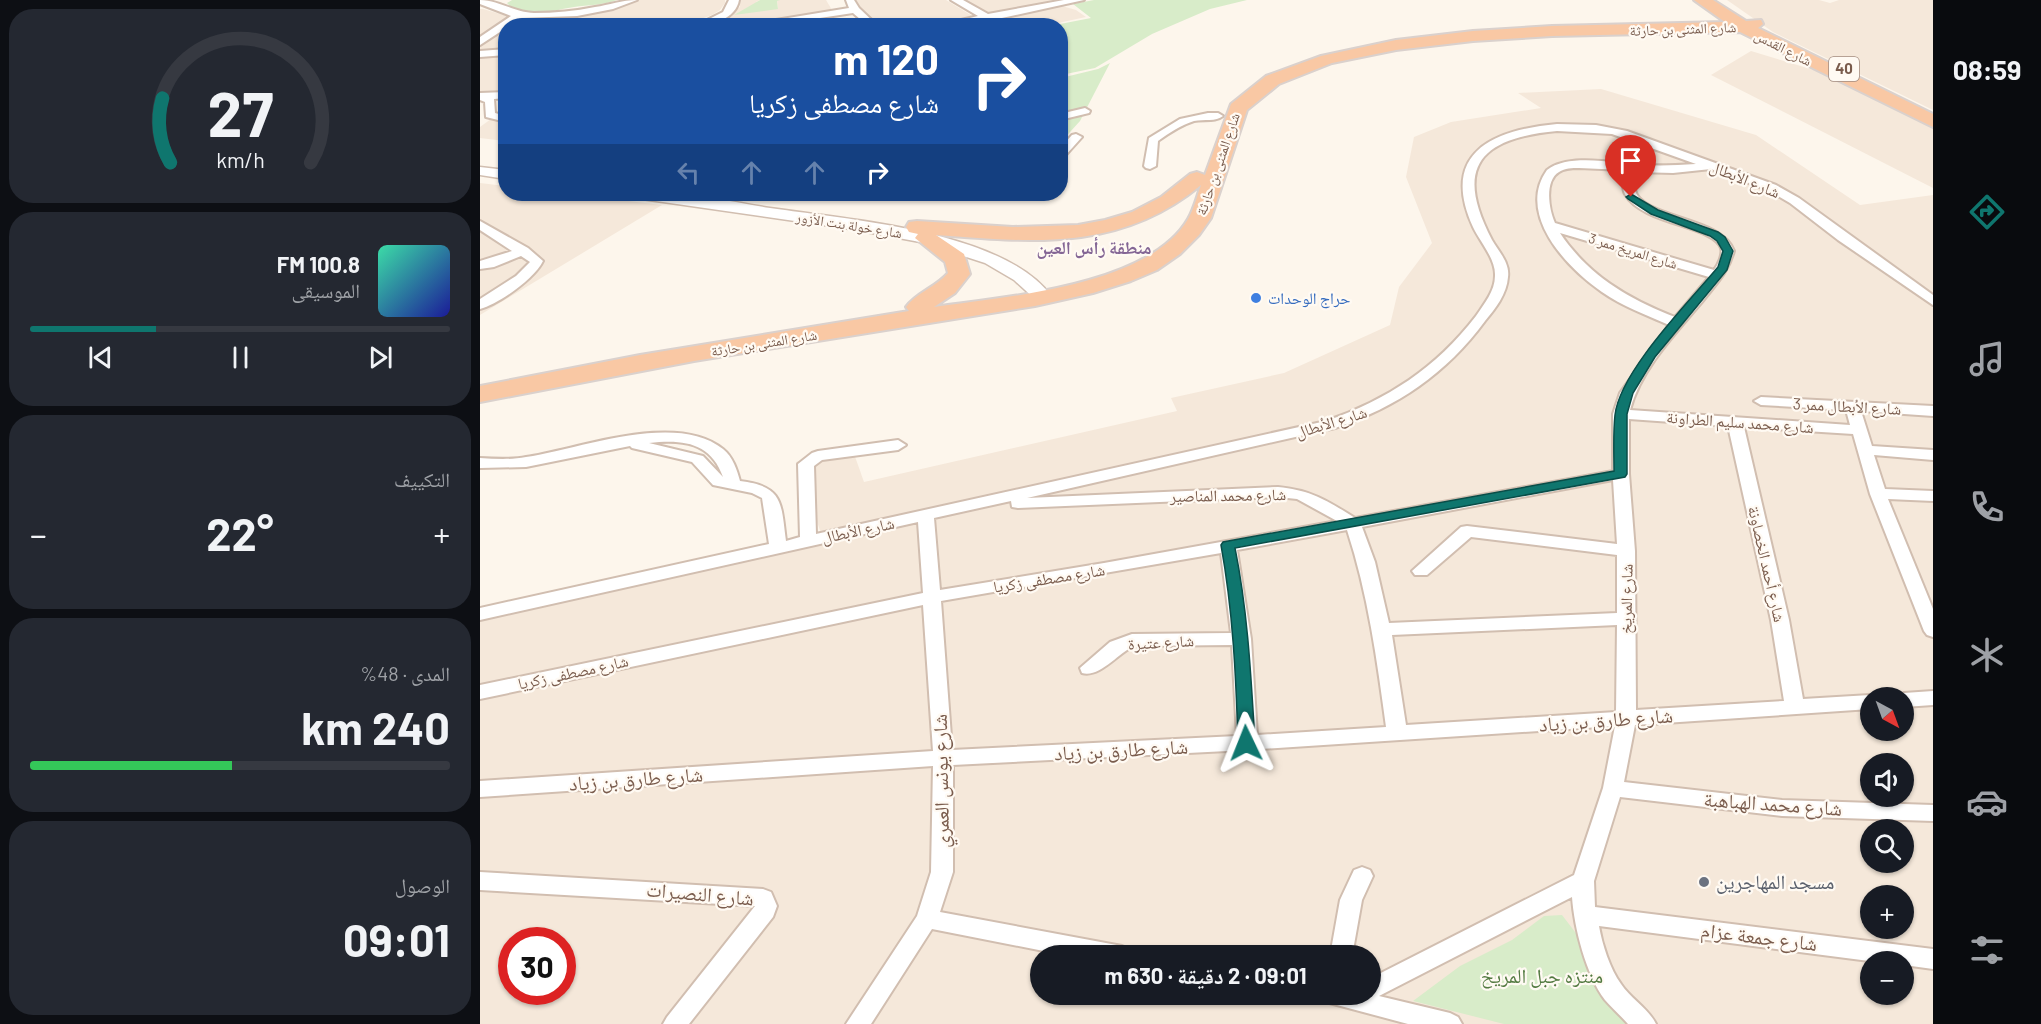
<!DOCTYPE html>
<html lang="ar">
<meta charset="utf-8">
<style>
:root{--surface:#171b24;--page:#242831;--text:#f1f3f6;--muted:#9ea1a6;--line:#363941;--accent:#0f766e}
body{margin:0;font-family:Barlow,"Noto Naskh Arabic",sans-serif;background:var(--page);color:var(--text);direction:rtl;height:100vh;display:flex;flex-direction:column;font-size:22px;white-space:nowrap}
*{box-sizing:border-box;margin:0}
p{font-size:20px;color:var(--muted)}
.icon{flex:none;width:33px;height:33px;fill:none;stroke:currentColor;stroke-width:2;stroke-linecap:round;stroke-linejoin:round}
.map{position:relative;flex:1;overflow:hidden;direction:ltr}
.drawer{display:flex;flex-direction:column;gap:9px;padding:9px;background:#0d0f14;width:480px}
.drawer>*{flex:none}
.banner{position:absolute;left:18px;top:18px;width:570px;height:183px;border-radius:24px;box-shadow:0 2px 4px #0004;direction:rtl;background:#1a4fa0;color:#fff;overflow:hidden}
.needle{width:39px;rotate:139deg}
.fabs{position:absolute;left:1380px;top:687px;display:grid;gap:12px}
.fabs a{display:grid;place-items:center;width:54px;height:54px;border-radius:50%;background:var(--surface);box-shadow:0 2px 4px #0004;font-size:30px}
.speed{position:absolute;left:18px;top:927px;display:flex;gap:12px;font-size:30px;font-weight:700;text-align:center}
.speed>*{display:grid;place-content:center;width:78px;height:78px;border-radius:50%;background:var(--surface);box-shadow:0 2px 4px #0004;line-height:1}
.speed .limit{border:9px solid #d22;background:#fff;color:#111}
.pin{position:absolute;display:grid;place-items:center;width:51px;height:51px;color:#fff;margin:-62px -26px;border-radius:50% 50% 50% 0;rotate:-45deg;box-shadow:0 0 6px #0007}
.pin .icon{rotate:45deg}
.me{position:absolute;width:66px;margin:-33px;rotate:358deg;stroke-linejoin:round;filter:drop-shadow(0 0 4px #0008)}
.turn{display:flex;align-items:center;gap:21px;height:126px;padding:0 30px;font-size:27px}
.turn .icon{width:78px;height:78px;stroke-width:2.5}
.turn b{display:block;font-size:42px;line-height:51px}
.lanes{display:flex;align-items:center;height:57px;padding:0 30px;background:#0003;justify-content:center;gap:30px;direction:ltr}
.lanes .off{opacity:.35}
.big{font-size:45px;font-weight:700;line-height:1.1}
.drawer .tile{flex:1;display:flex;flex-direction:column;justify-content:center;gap:9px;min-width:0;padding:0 21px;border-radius:24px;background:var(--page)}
.drawer .dial{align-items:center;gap:0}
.dial svg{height:156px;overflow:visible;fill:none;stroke:var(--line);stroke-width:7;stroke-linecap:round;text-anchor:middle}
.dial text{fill:var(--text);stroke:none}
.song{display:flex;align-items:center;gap:18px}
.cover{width:72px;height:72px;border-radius:9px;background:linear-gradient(135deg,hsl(160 70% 55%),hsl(240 70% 35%))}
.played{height:6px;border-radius:3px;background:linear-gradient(90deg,var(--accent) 30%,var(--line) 30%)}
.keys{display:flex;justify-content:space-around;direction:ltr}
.heat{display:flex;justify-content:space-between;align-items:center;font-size:33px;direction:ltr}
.charge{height:9px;border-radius:4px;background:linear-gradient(90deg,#34c759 48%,var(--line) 0)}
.trip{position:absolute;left:550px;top:945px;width:351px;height:60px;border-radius:30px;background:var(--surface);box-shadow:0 2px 4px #0004;font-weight:700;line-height:60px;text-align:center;direction:rtl}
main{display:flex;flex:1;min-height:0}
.tab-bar{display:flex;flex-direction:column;width:108px;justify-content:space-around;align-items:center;background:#090b0e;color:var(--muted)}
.tab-bar .icon{width:42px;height:42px}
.tab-bar .on{color:var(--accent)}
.tab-bar b{font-size:27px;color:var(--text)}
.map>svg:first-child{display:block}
</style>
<main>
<nav class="tab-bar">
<b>08:59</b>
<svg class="icon on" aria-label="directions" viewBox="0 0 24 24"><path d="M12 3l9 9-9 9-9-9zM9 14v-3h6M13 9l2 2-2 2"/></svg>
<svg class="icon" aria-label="music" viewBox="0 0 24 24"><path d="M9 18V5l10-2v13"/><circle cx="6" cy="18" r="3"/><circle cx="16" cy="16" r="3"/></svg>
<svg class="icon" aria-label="phone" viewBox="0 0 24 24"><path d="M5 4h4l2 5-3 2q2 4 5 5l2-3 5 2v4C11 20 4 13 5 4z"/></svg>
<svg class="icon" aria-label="climate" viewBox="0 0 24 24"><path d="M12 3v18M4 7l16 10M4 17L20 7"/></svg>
<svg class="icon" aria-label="car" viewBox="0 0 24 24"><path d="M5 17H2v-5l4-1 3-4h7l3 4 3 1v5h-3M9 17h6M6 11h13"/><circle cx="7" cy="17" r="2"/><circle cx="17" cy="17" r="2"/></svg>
<svg class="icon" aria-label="filters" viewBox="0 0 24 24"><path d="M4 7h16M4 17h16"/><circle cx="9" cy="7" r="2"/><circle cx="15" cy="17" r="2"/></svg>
</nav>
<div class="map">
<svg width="1453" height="1024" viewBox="0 0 1453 1024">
<rect width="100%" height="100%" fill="#fdf6ec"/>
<path fill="#f5e8da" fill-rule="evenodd" d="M156,0H245V3L240,10L232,15L201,26H26L37,18H53L132,9Z
M259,0H280L276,2L298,9L297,0H346L352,10L347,13L256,25L227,26L260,7Z
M375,0H466L494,17L450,24H403L389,18Z
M481,0H582L507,14Z
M1247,0H1339L1350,3L1359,0H1453V110L1293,32Z
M582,6L596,10L606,17L564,26L521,25L512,19Z
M0,9H3L31,17L0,39Z
M26,26L25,48L0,50V43Z
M1271,51L1347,74L1453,127V188L1231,75Z
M25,54V91L0,92V56Z
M1121,89L1276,135L1380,205L1453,195V1024H0V618L342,536L316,462L372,448L384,482L697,411L691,398L804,373L910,325L919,287L952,243L926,177L934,137L971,122L1061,108L1038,93ZM1390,698H1424V730H1390ZM1390,764H1424V796H1390ZM1390,830H1424V862H1390ZM1390,896H1424V928H1390ZM32,940H82V992H32ZM561,956H891V994H561ZM1390,962H1424V994H1390Z
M11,119L25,120V141L0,138V127Z
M0,183L25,186L26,194H89L182,205L0,315Z"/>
<path fill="#d8ecc9" d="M32,0H137C123,5 108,5 94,7C76,9 44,23 27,3Z
M280,0H300L297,1L298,9L254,15Z
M614,0H767L730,9L672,34L615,68L581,75L580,26L575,25L611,18L593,4Z
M630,63L600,121L581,142V78L618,69Z
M1082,915L1102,941L1150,1024H1024L933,1001L980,966L1032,940L1064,916Z"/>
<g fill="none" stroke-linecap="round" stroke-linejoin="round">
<g stroke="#d1beb0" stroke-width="4">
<path id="minor" d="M0,0C19,0 35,13 54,13C75,13 95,11 115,7C129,5 142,0 157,0L133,9L97,16L40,18L29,26H26V28L0,45V37L31,16L0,4Z
M249,0H259C256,19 231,26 215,26L243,12Z
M366,0H374L379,8L398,26H388L373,13L287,26H260L369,8Z
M471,0H483L508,14L584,0H604L508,21L478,26H456L498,16Z
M26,49V55L0,57V51Z
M26,92V98L14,99L15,113L26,116V122L6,117L5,102L0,100V93Z
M605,108L610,111L609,113L580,120V114Z
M728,113H738L743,116C736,122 724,119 714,121C701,125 689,133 678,141L676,166L670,169L666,168L664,166L669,138L700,119Z
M1077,124L1116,125L1147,131L1296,185L1319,198L1453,295V305L1358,240L1310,203L1288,190L1231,169L1193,173L1156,172C1155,177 1154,185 1155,190C1162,219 1242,216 1254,251C1248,273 1236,284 1222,302C1195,334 1161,369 1150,410L1370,425L1366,410L1281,405L1274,401L1281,397L1453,406V416L1381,411L1392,446L1453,450V460L1394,455L1405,489L1453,491V501L1408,499L1453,609V637L1447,635L1444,631L1390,494L1373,434L1264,427L1309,620L1323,699L1390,695L1397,698H1390V709L1155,725L1144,782L1302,800L1453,805V821L1302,816L1140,797L1114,881L1115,907L1453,949V969L1424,965V962H1397L1119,926C1122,944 1130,969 1141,984C1151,999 1168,1008 1176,1024H1148C1141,1016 1132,1008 1125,1000C1106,975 1094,927 1092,897L899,996L970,1013L978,1017L982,1024H928L842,1001L839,994H891V978L1094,875L1123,788L1135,726L767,750L473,765V872L460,912L642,946L650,949L653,956H589L452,929L391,1024H366L437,916L451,872L453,766L0,797V781L453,751L443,605L0,699V685L443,593L438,522L0,620V608L289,544L282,498L272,493L233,485L212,462L152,448L150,446L46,467L0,468V458C15,459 31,460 46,457C100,449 196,411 243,449C253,457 257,470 260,481C304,486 301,504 306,541L320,537L318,464L332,453L338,451L418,440L426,445L418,450L342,460L334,466L336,534L846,421C907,400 956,368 996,316C1004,304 1015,291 1015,276C1016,259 1000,242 993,227C959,152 1014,130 1077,124ZM1077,131L1132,134L1216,164C1199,165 1182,166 1165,165C1139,164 1089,152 1067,170C1036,214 1086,267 1122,292C1142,306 1166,315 1189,325L1140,393L1133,414V471L875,518C848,501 831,490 798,487L547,498L855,428C917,407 966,374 1005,321C1015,309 1027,294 1028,277C1030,263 1019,252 1012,240C973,166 1001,138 1077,131ZM1099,168L1144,170C1144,178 1141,187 1145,194C1162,225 1232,225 1241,248C1243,254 1238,265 1234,270L1075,223C1069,210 1064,181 1079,172C1085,168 1092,168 1099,168ZM1080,233L1229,277L1195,317C1148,299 1108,275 1080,233ZM1149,419L1248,426L1291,620L1304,701L1156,710L1155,551L1149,474ZM169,443C202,439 231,442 243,477L223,456ZM1133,480L1137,544L987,526L981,527L932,571L935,575H947L991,537L1137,555V613L909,623L895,562L882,527ZM798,497L817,499L857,521L624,563L460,590L454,518L531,501L532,507L538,508ZM867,530C888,594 897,660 906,727L777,735L771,639L757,550ZM741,553L751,633L652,634L630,642L600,668L602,673C620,678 638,653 654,646L752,645L757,736L472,750L461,601ZM1137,625L1136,712L926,725L912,635Z
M596,134L602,137L584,157L580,158V148L592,135Z
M0,221L48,248L63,261C55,278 19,304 0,309V299L36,276L50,262L41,256L14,267L0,269V261L32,251L0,230Z
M1453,691V705L1424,707V698H1416L1424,693Z
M882,867L890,870L893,876L882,900L872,956H850L860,900L874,870Z
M0,872L283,889L291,892L297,906L293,917L209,1024H183L187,1017L275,906L0,890Z"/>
</g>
<g stroke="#d1beb0" stroke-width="3">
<path id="tertiary" d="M0,167L26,170V179L0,175Z
M154,194C198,189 246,201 290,208C364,219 525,231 571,296L568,300H556L534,280L505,263L440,242L370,229L162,199Z"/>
</g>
<g stroke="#dad1cd" stroke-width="4">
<path id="trunk" d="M1214,0H1233L1266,21L1281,20L1283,24L1278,28L1453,114V127L1260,32L1072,36L993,41L916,50L852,63L799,84L767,110L731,218L719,235L700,254L677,270L651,281L613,293L555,306L214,361L0,402V386L160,355L429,311L426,307C436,293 456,287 468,273L465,262L435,238L438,234L429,232L426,227L429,222L437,221L533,227L598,225L625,220L652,212L681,197L710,174L717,172L725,175L751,104L786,76L841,56L916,40L993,31L1072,26L1245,22ZM721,185C717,196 714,209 708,219C669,286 524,297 454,307L475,293L490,274L484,254L456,235C554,242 640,252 721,185Z"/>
</g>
<use href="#minor" fill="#fff" fill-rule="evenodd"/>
<use href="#tertiary" fill="#fff" fill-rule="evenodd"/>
<use href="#trunk" fill="#f9c8a4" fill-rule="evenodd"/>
</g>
<path fill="#0f766e" stroke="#0a4d48" stroke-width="1.5" d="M1151,194L1178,210L1238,232L1245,237L1253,251L1247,270L1175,357L1153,393L1147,414V474L1145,477L755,548C768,613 771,677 775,743L772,747H761L758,743C756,676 753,611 741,545L743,542L1134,471C1134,453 1133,433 1135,415C1140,371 1209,302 1238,267L1243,251L1237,241L1230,236L1171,214L1148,199L1146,197Z"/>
<circle fill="#3f7fe0" stroke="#fffaf3" stroke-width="2" cx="776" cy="298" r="6"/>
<circle fill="#6b7280" stroke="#fffaf3" stroke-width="2" cx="1224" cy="882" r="6"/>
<g text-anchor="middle" stroke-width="4.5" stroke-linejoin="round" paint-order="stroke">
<g font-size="14" fill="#7a5c4d" stroke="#fffaf3">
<text transform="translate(1203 29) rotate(-2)" y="5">شارع المثنى بن حارثة</text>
<text transform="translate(1303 48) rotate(27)" y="5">شارع القدس</text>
<text transform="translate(738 164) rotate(-71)" y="5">شارع المثنى بن حارثة</text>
<text transform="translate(369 225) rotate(9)" y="5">شارع خولة بنت الأزور</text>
<text transform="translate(1153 251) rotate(17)" y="5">شارع المريخ ممر 3</text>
<text transform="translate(284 343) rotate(-9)" y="5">شارع المثنى بن حارثة</text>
</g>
<rect fill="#fffaf3" stroke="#a28b7f" stroke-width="1.5" x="1349" y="57" width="30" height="24" rx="4.5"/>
<g font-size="15" font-weight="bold" fill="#7a5c4d">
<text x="1364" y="74">40</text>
</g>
<g font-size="16" fill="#7a5c4d" stroke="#fffaf3">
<text transform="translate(1265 179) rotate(22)" y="6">شارع الأبطال</text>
<text transform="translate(1367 406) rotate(3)" y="6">شارع الأبطال ممر 3</text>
<text transform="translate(851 422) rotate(-17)" y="6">شارع الأبطال</text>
<text transform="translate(1260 422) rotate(4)" y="6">شارع محمد سليم الطراونة</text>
<text transform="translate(748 495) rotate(-1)" y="6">شارع محمد المناصير</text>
<text transform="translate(378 530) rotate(-12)" y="6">شارع الأبطال</text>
<text transform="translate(1287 564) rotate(77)" y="6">شارع أحمد الخصاونة</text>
<text transform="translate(569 578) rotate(-9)" y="6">شارع مصطفى زكريا</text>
<text transform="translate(1146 599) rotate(-89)" y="6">شارع المريخ</text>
<text transform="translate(681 642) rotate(-3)" y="6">شارع عتيرة</text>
<text transform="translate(93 672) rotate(-12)" y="6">شارع مصطفى زكريا</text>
</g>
<g font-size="16" fill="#366cbe" stroke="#fffaf3" text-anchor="start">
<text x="788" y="304">حراج الوحدات</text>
</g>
<g font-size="18" font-weight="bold" fill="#846695" stroke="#fffaf3">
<text x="614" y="254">منطقة رأس العين</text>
</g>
<g font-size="20" fill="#7a5c4d" stroke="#fffaf3">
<text transform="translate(1126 720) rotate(-4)" y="7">شارع طارق بن زياد</text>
<text transform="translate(641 750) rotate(-3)" y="7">شارع طارق بن زياد</text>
<text transform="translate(156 779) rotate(-4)" y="7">شارع طارق بن زياد</text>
<text transform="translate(461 781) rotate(-91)" y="7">شارع يونس العمري</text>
<text transform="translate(1293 804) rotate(4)" y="7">شارع محمد الهباهبة</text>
<text transform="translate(220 894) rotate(5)" y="7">شارع النصيرات</text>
<text transform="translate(1279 937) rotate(7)" y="7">شارع جمعة عزام</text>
</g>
<g font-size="20" fill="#5b616d" stroke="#fffaf3" text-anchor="start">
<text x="1236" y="889">مسجد المهاجرين</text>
</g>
<g font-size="20" fill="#537a41" stroke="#fffaf3">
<text x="1062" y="983">منتزه جبل المريخ</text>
</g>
</g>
</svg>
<div class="fabs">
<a><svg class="needle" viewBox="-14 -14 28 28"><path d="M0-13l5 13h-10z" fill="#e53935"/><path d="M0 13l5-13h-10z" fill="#9ea1a6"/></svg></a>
<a><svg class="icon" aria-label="sound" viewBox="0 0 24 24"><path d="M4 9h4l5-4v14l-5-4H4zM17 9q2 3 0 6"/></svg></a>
<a><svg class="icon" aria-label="search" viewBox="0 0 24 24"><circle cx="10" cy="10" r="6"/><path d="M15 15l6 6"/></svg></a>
<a>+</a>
<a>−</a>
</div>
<div class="speed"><div class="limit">30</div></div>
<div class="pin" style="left:1151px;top:197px;background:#d93025"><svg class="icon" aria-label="arrive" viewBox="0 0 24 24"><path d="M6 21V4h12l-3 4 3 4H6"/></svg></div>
<svg class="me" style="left:766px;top:743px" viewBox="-20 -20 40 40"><path d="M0-17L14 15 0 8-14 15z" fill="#0f766e" stroke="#fff" stroke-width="4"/></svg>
<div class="trip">09:01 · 2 دقيقة · 630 m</div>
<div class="banner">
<div class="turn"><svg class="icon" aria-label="right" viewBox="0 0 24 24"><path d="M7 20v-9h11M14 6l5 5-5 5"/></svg><div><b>120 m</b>شارع مصطفى زكريا</div></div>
<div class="lanes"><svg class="icon off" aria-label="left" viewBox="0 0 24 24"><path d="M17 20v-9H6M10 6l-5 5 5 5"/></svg><svg class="icon off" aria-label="ahead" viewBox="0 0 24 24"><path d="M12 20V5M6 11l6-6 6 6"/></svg><svg class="icon off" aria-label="ahead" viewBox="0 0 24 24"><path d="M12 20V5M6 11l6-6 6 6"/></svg><svg class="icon" aria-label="right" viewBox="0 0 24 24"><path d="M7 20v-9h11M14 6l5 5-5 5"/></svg></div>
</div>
</div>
<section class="drawer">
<div class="tile dial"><svg viewBox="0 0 100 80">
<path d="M14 69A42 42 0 1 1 86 69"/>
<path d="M14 69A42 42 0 0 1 10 36" stroke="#0f766e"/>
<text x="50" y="56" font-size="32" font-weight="700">27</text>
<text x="50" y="72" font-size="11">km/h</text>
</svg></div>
<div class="tile">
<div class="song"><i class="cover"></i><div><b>100.8 FM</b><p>الموسيقى</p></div></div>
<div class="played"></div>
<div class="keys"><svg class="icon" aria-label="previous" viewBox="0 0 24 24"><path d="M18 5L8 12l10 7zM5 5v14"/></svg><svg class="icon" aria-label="pause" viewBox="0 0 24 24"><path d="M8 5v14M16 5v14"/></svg><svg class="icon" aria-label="next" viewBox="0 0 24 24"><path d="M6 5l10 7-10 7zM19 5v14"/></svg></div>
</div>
<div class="tile"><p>التكييف</p>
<div class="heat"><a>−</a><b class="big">22°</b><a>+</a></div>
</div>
<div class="tile"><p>المدى · 48%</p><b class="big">240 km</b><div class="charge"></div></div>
<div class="tile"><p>الوصول</p><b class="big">09:01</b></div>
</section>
</main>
